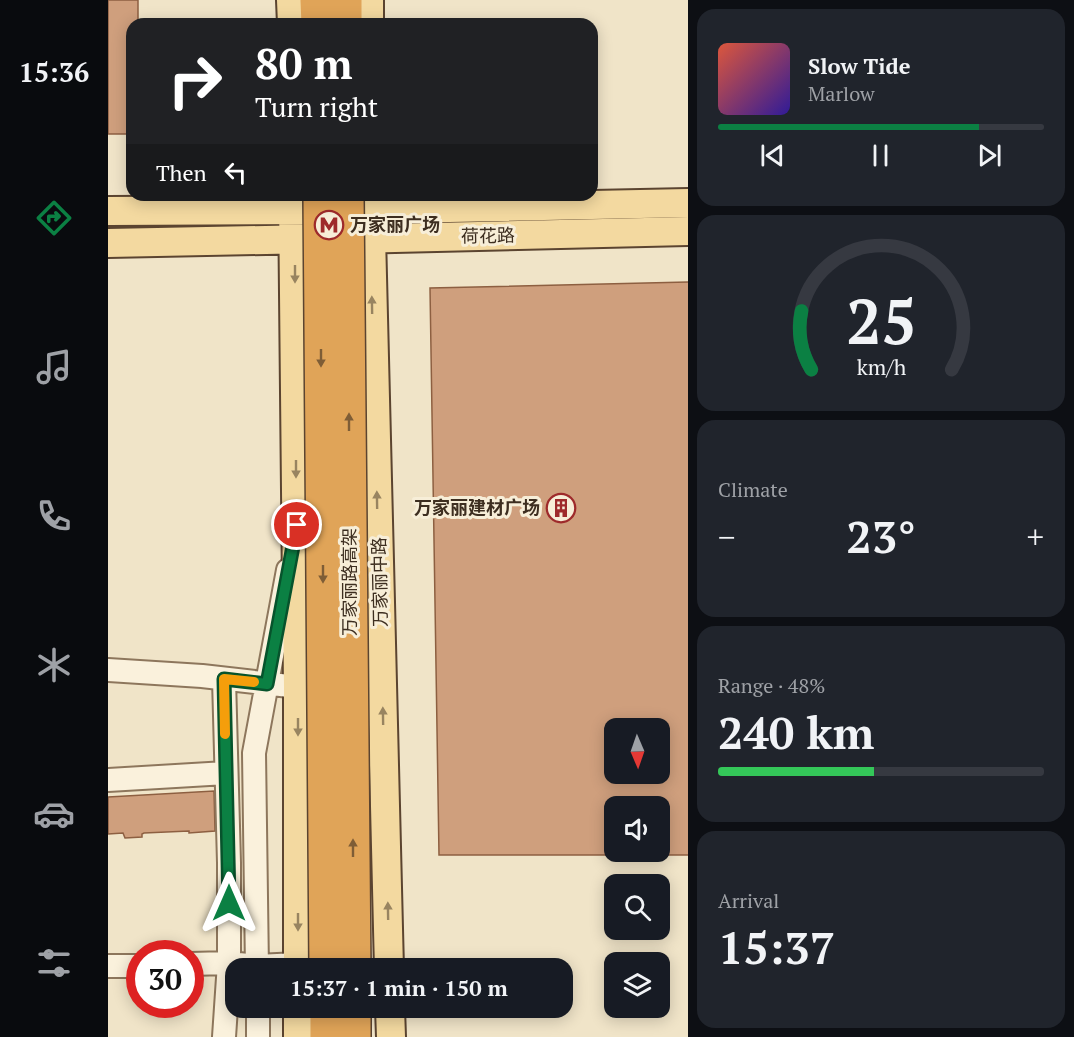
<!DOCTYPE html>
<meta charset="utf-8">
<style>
:root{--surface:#171b24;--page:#20242c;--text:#f1f3f6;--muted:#9ea1a6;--line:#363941;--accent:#0b8043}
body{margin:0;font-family:"PT Serif","Noto Sans SC",serif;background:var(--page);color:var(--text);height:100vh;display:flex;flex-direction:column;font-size:22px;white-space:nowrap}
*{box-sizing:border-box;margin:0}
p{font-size:20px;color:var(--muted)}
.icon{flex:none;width:33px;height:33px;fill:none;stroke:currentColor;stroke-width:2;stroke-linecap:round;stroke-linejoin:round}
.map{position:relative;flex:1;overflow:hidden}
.details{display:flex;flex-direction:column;gap:9px;padding:9px;background:#0d0f14;width:386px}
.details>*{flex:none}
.guide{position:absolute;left:18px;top:18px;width:472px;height:183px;border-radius:18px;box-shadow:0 3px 15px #0003;background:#202124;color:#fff;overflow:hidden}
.needle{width:39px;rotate:178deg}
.fabs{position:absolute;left:496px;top:718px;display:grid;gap:12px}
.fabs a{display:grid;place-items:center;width:66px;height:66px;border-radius:12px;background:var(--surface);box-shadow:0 3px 15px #0003;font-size:30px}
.speed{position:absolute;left:18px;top:940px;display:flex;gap:12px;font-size:30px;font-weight:700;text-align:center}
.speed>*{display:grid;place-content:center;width:78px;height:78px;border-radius:50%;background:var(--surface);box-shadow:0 3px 15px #0003;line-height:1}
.speed .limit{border:9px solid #d22;background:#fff;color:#111}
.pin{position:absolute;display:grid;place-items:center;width:51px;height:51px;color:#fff;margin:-26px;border:3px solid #fff;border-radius:50%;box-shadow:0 2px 6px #0007}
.me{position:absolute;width:66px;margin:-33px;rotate:0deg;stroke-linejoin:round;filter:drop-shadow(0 0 4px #0008)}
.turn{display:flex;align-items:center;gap:21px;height:126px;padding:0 30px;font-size:27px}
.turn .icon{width:78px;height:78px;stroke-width:2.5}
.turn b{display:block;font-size:42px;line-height:51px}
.then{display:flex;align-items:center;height:57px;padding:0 30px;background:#0003;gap:12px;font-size:22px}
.big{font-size:45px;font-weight:700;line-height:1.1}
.details .widget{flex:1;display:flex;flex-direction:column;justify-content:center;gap:9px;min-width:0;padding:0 21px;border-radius:18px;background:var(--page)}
.details .dial{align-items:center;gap:0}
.dial svg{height:156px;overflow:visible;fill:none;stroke:var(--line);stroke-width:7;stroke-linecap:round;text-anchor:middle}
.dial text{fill:var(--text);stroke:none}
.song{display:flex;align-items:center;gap:18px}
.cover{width:72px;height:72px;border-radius:9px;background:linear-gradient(135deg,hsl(10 70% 55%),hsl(250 70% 35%))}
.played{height:6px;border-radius:3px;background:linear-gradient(90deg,var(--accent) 80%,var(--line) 80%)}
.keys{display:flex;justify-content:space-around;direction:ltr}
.heat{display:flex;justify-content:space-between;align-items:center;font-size:33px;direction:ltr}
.charge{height:9px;border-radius:4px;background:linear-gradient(90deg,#34c759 48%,var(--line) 0)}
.trip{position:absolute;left:117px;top:958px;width:348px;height:60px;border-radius:18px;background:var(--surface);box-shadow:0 3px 15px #0003;font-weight:700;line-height:60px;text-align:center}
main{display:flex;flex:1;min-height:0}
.dock{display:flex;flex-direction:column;width:108px;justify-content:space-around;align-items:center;background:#090b0e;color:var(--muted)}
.dock .icon{width:42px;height:42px}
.dock .active{color:var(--accent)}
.dock b{font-size:27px;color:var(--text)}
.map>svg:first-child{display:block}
</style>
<main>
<nav class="dock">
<b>15:36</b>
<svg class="icon active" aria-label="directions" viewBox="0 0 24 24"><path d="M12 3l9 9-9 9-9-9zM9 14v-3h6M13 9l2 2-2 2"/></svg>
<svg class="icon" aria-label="music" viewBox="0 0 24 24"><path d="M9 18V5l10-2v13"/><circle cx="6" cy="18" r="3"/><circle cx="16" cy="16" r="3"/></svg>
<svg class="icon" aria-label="phone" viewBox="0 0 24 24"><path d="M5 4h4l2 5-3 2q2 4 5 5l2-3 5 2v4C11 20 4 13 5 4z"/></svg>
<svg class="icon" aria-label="climate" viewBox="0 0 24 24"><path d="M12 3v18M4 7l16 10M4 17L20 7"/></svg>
<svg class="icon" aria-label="car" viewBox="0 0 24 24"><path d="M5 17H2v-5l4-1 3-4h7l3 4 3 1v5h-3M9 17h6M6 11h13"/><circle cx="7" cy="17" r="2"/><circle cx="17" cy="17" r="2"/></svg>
<svg class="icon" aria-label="filters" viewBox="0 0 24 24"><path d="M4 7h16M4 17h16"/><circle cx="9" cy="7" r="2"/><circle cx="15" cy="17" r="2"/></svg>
</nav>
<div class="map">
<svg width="581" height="1037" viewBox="0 0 581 1037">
<rect width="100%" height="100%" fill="#f0e4c8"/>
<path fill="#cf9f7d" stroke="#8d5f41" stroke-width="1.5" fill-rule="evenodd" d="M0,0H30V24H24V134H0Z
M581,282V855H552V807H507V855H331L322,288ZM507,729H552V774H507Z
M106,791L107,831L81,833V831L36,833L34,834V837L17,838L15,833L0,834V797Z"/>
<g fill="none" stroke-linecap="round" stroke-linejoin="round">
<g stroke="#8d765c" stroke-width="26">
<path id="minor" d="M0,670L94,676L190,687
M0,780L118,773
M82,964L121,963L149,966L190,964
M0,966H32
M149,969L146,753L180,570
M150,1008V1037
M116,1037L121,963V863L116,679"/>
</g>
<g stroke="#5b4430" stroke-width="32">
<path id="major" d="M183,0L184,24
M261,0V24
M185,195L190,687V969
M262,195L281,969
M244,210L581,203
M0,211L203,210
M245,239L581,231
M0,243L205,239
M282,1008L283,1037
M190,1037V1008"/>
</g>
<g stroke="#5b4430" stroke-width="36">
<path id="highway" d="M209,0L210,24
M237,0V24
M219,1008V1037
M246,1008V1037"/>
</g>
<use href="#minor" stroke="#faf1dc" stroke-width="22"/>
<use href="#major" stroke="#f3d9a0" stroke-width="28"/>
<use href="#highway" stroke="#e0a458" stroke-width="33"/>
<g stroke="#5b4430" stroke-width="36" stroke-linecap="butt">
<path id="highway-bridge" d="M212,195L218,969
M239,195L246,969"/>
</g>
<use href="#highway-bridge" stroke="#e0a458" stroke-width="33"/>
</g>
<defs><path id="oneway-solid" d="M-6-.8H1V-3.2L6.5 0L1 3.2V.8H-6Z" transform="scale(1.5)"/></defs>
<g fill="#988460">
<use href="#oneway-solid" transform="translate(187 274) rotate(90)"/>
<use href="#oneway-solid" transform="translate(264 305) rotate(-91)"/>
<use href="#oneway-solid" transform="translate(188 469) rotate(90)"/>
<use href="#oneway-solid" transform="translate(269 500) rotate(-91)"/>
<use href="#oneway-solid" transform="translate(275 716) rotate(-91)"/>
<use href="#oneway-solid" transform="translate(190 727) rotate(90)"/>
<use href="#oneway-solid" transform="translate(280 911) rotate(-91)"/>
<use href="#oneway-solid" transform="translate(190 922) rotate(90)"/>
</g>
<g fill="#7e5d36">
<use href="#oneway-solid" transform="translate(213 358) rotate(90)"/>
<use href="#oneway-solid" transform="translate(241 422) rotate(-90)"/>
<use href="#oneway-solid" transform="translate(215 574) rotate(90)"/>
<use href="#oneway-solid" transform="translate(245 848) rotate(-90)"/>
</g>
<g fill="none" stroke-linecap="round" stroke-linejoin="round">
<g stroke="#07532c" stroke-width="15">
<path id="route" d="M121,903L116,679L159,684L189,525"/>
</g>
<use href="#route" stroke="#0b8043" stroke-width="10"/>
<path stroke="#f59e0b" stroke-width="10" d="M117,734L116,679L146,682"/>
</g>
<defs>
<g id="metro-ring" transform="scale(1.5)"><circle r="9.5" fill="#f7eed8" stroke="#9e2a2b" stroke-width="1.5"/><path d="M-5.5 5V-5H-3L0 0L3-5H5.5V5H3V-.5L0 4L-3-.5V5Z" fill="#9e2a2b"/></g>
<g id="building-ring" transform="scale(1.5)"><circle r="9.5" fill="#f7eed8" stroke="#9e2a2b" stroke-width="1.5"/><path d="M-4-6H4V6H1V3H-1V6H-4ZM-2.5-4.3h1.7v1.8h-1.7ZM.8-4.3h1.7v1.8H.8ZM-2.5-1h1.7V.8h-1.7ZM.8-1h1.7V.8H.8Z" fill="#9e2a2b"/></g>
</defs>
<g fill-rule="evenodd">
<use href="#metro-ring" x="221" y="225"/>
<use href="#building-ring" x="453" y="508"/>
</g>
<g text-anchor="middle" stroke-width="6" stroke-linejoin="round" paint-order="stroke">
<g font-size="18" font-weight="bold" fill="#3d2e20" stroke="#f7eed8" text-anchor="start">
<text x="242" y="231">万家丽广场</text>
<text x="432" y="514" text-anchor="end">万家丽建材广场</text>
</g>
<g font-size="18" fill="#3d2e20" stroke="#f7eed8">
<text transform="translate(380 236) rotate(-1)" y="6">荷花路</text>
<text transform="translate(242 582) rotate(-90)" y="6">万家丽路高架</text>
<text transform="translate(272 582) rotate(-91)" y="6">万家丽中路</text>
</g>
</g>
</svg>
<div class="fabs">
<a><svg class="needle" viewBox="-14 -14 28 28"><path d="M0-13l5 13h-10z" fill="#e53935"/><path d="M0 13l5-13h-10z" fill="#9ea1a6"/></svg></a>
<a><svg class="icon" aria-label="sound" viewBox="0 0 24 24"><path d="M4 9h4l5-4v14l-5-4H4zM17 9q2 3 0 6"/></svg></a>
<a><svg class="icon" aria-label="search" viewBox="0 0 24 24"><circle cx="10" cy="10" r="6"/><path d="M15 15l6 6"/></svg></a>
<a><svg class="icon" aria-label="layers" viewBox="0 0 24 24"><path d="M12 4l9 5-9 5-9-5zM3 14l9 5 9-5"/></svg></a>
</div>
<div class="speed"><div class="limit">30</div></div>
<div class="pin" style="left:189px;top:525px;background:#d93025"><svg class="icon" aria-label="arrive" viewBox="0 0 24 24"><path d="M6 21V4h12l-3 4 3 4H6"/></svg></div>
<svg class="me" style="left:121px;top:903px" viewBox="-20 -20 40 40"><path d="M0-17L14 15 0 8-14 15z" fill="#0b8043" stroke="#fff" stroke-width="4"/></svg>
<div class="trip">15:37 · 1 min · 150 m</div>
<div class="guide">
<div class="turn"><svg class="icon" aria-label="right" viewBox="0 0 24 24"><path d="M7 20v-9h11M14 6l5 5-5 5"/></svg><div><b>80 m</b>Turn right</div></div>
<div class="then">Then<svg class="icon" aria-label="left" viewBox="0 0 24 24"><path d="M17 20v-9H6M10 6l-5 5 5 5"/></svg></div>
</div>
</div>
<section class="details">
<div class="widget">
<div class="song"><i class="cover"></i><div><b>Slow Tide</b><p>Marlow</p></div></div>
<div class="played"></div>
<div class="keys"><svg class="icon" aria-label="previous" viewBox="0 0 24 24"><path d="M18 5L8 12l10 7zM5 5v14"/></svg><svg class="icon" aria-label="pause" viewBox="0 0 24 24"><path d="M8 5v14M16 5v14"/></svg><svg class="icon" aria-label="next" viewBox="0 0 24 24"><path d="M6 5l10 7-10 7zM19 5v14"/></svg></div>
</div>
<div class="widget dial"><svg viewBox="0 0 100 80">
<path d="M14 69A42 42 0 1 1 86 69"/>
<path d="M14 69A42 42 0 0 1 9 39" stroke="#0b8043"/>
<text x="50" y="56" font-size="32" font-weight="700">25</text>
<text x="50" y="72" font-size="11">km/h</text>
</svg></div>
<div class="widget"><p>Climate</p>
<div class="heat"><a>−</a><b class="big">23°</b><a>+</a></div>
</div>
<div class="widget"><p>Range · 48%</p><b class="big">240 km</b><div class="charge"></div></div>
<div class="widget"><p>Arrival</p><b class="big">15:37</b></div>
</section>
</main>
